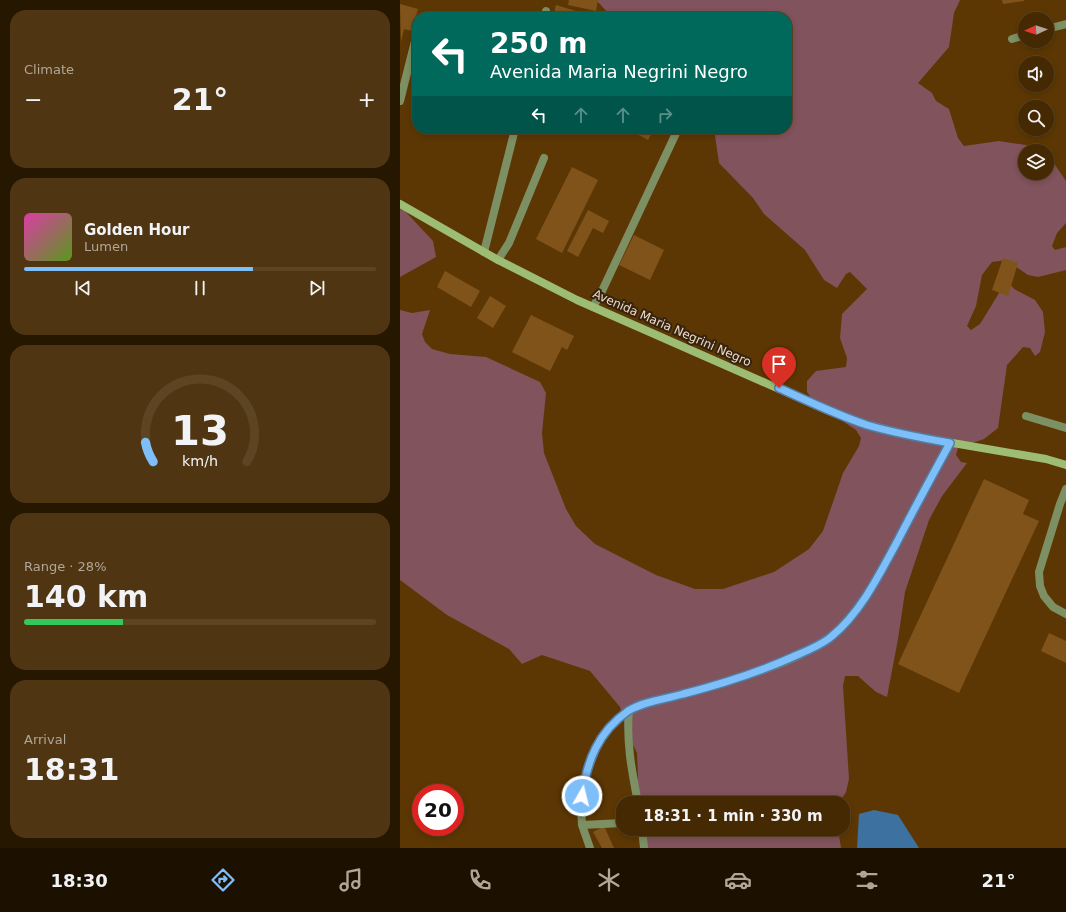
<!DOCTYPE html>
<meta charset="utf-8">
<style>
:root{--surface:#452902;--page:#4f3511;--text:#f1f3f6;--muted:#b0a699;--line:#5d4524;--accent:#7ebef9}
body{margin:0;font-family:"DejaVu Sans",sans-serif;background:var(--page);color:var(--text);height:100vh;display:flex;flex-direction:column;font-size:15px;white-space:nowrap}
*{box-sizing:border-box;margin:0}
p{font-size:13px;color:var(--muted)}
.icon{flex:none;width:22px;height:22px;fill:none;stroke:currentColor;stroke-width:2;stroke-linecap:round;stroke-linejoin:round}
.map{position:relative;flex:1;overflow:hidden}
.side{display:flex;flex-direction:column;gap:10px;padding:10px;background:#261701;width:400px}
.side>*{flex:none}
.top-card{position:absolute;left:12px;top:12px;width:380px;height:122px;border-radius:16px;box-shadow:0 2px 6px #0003,0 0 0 1px var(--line);background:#00695c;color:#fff;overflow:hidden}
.needle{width:26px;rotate:266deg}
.controls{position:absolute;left:618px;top:12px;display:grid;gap:8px}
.controls a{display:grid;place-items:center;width:36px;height:36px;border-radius:50%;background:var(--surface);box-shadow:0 2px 6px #0003,0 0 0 1px var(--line);font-size:20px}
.speed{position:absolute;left:12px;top:784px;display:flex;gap:8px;font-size:20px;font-weight:700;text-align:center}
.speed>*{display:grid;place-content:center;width:52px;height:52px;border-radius:50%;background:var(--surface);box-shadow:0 2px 6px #0003,0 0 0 1px var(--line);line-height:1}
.speed .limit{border:6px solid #d22;background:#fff;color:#111}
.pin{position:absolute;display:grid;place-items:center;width:34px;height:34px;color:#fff;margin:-41px -17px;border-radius:50% 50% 50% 0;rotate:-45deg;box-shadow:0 0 4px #0007}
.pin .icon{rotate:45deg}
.me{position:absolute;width:44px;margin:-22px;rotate:8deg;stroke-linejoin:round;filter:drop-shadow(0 0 3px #0008)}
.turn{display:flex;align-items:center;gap:14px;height:84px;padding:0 12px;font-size:18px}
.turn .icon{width:52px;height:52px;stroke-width:2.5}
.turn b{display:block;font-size:28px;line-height:34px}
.lanes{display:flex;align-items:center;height:38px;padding:0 12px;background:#0003;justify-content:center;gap:20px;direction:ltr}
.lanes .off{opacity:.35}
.big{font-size:30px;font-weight:700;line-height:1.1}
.side .widget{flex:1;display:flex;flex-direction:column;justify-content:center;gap:6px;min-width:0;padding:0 14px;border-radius:16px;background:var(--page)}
.side .dial{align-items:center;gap:0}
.dial svg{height:104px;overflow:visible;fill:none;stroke:var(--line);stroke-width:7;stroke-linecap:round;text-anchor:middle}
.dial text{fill:var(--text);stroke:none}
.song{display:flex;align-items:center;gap:12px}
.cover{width:48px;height:48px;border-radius:6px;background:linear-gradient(135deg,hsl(320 70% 55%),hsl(90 70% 35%))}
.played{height:4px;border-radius:2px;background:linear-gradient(90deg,var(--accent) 65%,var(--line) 65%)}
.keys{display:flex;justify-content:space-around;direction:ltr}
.heat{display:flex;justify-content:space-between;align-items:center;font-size:22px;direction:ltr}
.charge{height:6px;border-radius:3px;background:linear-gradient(90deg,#34c759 28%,var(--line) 0)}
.trip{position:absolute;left:216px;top:796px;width:234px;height:40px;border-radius:16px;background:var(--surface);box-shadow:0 2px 6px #0003,0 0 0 1px var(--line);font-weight:700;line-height:40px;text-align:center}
.tabs{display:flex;height:64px;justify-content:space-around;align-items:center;background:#1c1001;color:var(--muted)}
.tabs .icon{width:28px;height:28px}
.tabs .on{color:var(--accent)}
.tabs b{font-size:18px;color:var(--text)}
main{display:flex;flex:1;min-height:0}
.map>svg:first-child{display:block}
</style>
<main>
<section class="side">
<div class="widget"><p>Climate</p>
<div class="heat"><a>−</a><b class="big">21°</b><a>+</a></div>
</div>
<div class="widget">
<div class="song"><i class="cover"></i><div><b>Golden Hour</b><p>Lumen</p></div></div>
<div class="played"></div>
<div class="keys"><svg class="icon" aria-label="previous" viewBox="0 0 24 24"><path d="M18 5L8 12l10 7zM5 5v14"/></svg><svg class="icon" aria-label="pause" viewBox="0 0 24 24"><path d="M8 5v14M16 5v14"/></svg><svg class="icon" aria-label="next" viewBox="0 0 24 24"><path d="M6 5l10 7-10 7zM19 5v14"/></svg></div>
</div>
<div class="widget dial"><svg viewBox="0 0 100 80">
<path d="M14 69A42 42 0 1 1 86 69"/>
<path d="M14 69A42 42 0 0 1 8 54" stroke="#7ebef9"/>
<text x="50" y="56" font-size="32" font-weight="700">13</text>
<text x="50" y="72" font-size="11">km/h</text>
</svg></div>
<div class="widget"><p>Range · 28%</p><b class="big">140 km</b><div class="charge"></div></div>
<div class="widget"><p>Arrival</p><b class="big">18:31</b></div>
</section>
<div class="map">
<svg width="666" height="848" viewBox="0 0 666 848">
<rect width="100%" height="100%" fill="#5c3703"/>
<path fill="#81535c" d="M196,0H560L554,13L549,47L518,83L532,93L536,101L549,109L558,138L564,146L599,141L632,146L640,151H625V173H647V155L649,156L666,181V223L657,233L652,246L655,250L666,247V270L638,277L628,275L606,260L592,262L582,275L576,306L567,326L571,330L580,324L607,280L614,289L635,300L643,312L645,332L640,352L635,356L630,348L623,347L607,365L598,428L584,439L558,448L556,455L561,462L567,463L542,496L529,520L505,592L498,639L487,697L476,692L458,676H445L443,686L449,779L446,792L439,803H233L238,776L237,753L226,730L220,707L190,671L142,655L122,664L109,649L47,615L0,580V310L12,313L30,310L22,334L25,342L32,349L50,354L86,357L140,382L146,393L142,433L144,453L166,509L176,526L195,544L256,575L295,589H323L374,572L409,549L423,531L443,473L459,446L461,438L456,430L414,402L407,392V381L416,371L446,367L447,358L440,338L442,314L467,289L450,272L446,274L437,288L424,280L405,250L364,214L353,198L319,163L314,129H387V17H212Z
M0,209L4,210L33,241L36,257L0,277Z
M236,829H438L441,848H244L242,840Z"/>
<path fill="#3d71a0" d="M474,810L498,815L519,848H457L459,814Z"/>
<path fill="#80531a" d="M169,0H198L196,11L168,5Z
M602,0H624V1L603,4Z
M0,4L18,9L12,31L4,29L1,42Z
M156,5L196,17H153Z
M227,129H254L248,140Z
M172,167L198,180L162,253L136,239Z
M188,210L209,221L203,233L193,228L178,257L167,251Z
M234,235L264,250L250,280L219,265Z
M603,258L618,263L608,296L592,290Z
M45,271L80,291L71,307L37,287Z
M90,296L106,306L93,328L77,318Z
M131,315L174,336L167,350L162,347L150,371L112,352Z
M584,479L629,500L623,514L639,521L559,693L498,664Z
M649,633L666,641V663L641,651Z
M204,826L214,848H202L193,832Z"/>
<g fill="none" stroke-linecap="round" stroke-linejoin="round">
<path stroke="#7c9063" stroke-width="8" d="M144,17L146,11
M647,29L666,24
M612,39L625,35
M0,101L16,37
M84,252L115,129
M98,260L109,243L144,158
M193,307L202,291L278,129
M626,416L666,428
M666,489L660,504L639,572L640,586L644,596L653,607L666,614
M182,825L223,823
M190,848L182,825L181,807L186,774L200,739L210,726L229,710"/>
<path stroke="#7c9063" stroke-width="8" d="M238,803C232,772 226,742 229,710C266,695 307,690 345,676C374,667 405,655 430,638C458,619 482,568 498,539C515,507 533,475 550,443
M242,829L244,848"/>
<path stroke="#9dbd74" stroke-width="8" d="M0,204L98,260L177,300L429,411L468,425L512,436L646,459L666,465"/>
</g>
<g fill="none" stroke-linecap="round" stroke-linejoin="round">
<g stroke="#527ca2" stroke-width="10">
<path id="route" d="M182,796C187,761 198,732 228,711C244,701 266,699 283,694C322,684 360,672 397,655C409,650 423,644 432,636C461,612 479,575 497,542C514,509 532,476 550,443C522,438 494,433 467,425C437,415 408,401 379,388"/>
</g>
<use href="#route" stroke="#7ebef9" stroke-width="7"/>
</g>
<g text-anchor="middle" stroke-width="4" stroke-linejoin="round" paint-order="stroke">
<g font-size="12" fill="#f0d9c2" stroke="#342310">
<text transform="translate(272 328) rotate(24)" y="4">Avenida Maria Negrini Negro</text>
</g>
</g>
</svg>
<div class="controls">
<a><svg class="needle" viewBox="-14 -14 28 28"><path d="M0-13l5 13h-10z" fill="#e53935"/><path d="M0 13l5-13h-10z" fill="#b0a699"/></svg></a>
<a><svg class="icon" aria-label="sound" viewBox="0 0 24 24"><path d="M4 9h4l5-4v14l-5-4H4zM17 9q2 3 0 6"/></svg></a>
<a><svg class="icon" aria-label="search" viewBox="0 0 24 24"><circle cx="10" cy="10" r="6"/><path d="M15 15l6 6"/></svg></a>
<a><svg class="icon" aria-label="layers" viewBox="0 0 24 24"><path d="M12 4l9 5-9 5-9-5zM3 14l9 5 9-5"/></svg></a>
</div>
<div class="speed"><div class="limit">20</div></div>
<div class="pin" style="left:379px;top:388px;background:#d93025"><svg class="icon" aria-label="arrive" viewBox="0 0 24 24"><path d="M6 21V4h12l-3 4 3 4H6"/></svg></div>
<svg class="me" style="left:182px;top:796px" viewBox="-20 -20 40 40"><circle r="17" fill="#7ebef9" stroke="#fff" stroke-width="3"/><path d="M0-11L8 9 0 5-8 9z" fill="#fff"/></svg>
<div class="trip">18:31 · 1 min · 330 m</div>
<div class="top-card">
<div class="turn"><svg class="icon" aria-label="left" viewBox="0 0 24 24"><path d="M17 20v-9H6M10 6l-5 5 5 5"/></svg><div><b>250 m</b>Avenida Maria Negrini Negro</div></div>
<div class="lanes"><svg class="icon" aria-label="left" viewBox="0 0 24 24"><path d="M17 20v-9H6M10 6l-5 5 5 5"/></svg><svg class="icon off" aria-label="ahead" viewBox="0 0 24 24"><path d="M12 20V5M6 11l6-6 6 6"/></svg><svg class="icon off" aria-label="ahead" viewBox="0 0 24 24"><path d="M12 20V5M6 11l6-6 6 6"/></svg><svg class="icon off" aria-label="right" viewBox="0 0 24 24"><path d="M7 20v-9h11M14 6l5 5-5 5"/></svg></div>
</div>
</div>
</main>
<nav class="tabs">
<b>18:30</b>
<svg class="icon on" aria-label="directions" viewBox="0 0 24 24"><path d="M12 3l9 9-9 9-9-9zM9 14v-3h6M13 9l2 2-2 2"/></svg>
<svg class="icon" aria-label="music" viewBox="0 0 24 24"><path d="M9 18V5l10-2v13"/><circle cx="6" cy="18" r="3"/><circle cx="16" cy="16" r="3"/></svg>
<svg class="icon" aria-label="phone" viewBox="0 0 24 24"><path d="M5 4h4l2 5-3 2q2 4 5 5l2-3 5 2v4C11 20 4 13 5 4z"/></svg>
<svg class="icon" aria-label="climate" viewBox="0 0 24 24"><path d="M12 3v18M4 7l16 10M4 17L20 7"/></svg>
<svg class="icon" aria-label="car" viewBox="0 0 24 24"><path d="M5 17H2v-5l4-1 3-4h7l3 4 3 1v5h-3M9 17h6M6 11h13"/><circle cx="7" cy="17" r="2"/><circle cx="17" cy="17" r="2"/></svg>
<svg class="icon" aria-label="filters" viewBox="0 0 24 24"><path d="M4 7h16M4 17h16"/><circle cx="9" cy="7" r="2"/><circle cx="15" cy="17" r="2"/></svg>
<b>21°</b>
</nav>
